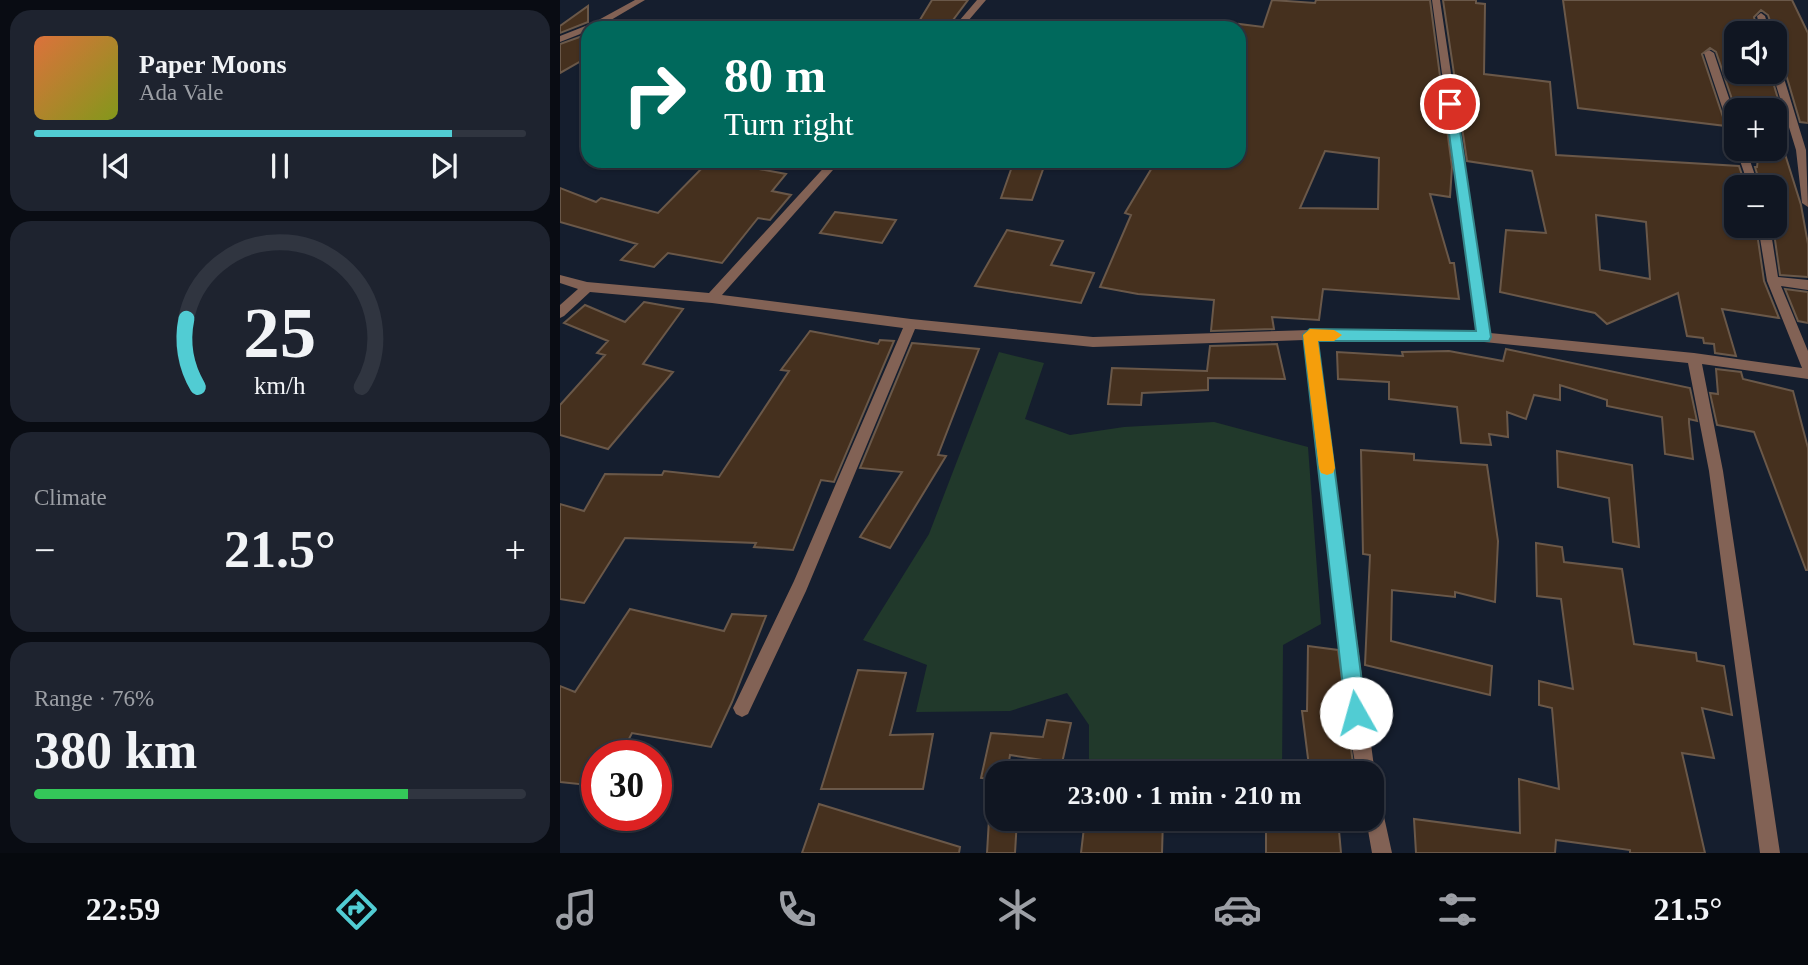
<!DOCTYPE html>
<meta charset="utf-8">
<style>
:root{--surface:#101622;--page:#1e232f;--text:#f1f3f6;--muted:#9c9fa5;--line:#303540;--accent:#51ccd3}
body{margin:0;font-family:"Times New Roman",serif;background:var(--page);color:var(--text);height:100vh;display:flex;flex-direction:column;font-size:26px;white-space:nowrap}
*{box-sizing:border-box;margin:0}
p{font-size:23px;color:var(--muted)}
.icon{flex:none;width:38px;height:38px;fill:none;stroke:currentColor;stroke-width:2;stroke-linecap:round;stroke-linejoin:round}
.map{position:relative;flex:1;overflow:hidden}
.drawer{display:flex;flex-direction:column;gap:10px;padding:10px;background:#090c13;width:560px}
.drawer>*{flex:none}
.hud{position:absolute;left:21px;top:21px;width:665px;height:147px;border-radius:21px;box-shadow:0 2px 5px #0004,0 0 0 2px var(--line);background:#00695c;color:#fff;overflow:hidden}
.fabs{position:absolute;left:1164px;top:21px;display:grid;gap:14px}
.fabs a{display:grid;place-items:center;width:63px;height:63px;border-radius:14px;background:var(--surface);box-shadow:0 2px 5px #0004,0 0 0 2px var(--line);font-size:35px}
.speed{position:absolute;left:21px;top:740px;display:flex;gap:14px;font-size:35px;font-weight:700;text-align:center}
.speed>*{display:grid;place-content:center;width:91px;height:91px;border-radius:50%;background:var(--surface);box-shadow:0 2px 5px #0004,0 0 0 2px var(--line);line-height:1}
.speed .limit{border:10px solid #d22;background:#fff;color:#111}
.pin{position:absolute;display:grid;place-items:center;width:60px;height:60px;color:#fff;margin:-30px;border:4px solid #fff;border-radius:50%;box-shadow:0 2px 7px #0007}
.me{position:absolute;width:77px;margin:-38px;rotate:353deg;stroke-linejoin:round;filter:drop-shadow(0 0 5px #0008)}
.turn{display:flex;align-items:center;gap:24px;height:147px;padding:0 28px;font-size:32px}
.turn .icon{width:91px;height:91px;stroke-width:2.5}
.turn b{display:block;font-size:49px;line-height:60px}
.big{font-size:52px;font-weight:700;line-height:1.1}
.drawer .widget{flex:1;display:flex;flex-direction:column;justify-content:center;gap:10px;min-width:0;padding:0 24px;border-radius:21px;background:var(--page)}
.drawer .dial{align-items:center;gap:0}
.dial svg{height:182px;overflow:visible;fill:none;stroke:var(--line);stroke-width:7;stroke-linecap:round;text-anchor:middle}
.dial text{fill:var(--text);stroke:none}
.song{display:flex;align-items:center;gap:21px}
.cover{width:84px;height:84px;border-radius:10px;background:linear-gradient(135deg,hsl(20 70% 55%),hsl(70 70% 35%))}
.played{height:7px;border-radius:4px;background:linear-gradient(90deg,var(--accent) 85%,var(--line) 85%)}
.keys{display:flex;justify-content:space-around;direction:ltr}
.heat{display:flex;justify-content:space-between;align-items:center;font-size:38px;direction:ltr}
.charge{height:10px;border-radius:5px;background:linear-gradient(90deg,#34c759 76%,var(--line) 0)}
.trip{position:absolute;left:425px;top:761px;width:399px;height:70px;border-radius:21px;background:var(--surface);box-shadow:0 2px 5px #0004,0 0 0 2px var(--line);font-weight:700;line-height:70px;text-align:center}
.dock{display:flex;height:112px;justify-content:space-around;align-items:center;background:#06090e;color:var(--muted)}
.dock .icon{width:49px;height:49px}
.dock .selected{color:var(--accent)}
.dock b{font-size:32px;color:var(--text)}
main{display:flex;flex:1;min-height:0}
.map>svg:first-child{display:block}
</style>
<main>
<section class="drawer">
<div class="widget">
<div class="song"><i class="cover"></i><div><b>Paper Moons</b><p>Ada Vale</p></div></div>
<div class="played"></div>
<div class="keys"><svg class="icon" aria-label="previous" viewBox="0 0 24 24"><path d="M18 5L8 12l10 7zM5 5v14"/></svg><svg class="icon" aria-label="pause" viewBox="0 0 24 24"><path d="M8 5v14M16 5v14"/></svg><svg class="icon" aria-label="next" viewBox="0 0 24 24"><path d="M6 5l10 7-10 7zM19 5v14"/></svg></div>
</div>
<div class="widget dial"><svg viewBox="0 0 100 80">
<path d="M14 69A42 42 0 1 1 86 69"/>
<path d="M14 69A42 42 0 0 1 9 39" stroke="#51ccd3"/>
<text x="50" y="56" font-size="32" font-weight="700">25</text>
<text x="50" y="72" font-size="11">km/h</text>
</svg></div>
<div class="widget"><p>Climate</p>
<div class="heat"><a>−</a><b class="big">21.5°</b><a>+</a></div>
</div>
<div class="widget"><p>Range · 76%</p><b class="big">380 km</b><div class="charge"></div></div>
</section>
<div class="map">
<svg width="1248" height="853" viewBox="0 0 1248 853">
<rect width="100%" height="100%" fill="#151e2e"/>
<path fill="#21392b" d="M439,352L484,363L465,419L510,435L564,427L654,422L748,447L761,624L723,645L722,773H529V725L507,693L450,711L356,712L367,665L303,640L369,534Z"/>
<path fill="#45301e" stroke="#6a5849" stroke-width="2" fill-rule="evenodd" d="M372,0H408L387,28H355Z
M712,0L755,3L756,0H870L892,167L890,197L870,194L890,263H894L899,299L763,289L759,320L712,317L714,329L651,331L654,300L578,294L540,287L571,215L565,213L596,161H679V24L703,27ZM765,151L819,158L818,209L740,208Z
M883,0H916V3L925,4L924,74L990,82L996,155L1179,166L1186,187H1176V226H1196L1204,281L1219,318L1162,309L1176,356L1155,353L1154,344L1144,343L1143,338L1127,336L1118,293L1047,324L1035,313L940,292L946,230L986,233L972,171L907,161ZM1036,215L1086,222L1090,279L1040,270Z
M1003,0H1232L1248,33V123L1240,122L1222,61L1214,57V33L1208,15L1201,10L1194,17L1198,33H1176V72H1210L1224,119L1214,117V110L1176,111L1156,52L1150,48L1142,54L1166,126L1018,108Z
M28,6V22L0,33V26Z
M28,34V57L0,73V44Z
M1214,119L1241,205L1248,244V277L1220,275L1213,226L1214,187H1201L1195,167H1197L1199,149H1214Z
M149,161H201L194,168L226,174L212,191L231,195L210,220L198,218L162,263L108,253L94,267L61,260L77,244L0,222V188L36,202L41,198L98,213Z
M454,161H486L472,200L441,198Z
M275,212L336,220L322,243L260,233Z
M447,230L503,241L491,265L534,273L521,303L415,286Z
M1225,289L1248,292V323L1238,321Z
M84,302L123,309L83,364L113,372L48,449L0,435V405L45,355L37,353L48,341L4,323L25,305L65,322Z
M250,331L318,344L320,340L334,341L274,482L261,480L233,550L194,547L196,543L65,538L24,603L0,599V504L24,511L45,474L102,475L104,471L159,477L229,371L221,370Z
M352,343L419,349L378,455L386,456L330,548L300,537L342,472L300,468Z
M717,344L725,379L648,378V390L582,393L581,405L548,404L552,368L647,371L650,346Z
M946,349L1130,388L1137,421L1129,419V423L1133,459L1105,454L1102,417L1047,406V400L1000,385V400L974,395L966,419L947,412L948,437L929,434L931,445L901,443L897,407L829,399V382L778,379L777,352L843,356L842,352L889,351L943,361Z
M1156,369L1181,372L1183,379L1233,391L1248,448V570H1246L1194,432L1157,425L1150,393L1158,394Z
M801,450L854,454V460L927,465L938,541L935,602L895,592V597L832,590L831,641L932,666L930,695L805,665L810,555L803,554Z
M997,451L1072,465L1079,547L1053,542L1049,498L998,487Z
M976,543L1002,547L1004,562L1062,569L1074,644L1136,653L1137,661L1164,666L1172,715L1142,708L1154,758L1122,753L1145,853H1070V850L996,840L995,853H856L854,819L960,833L959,779L999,789L992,708L979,705V681L1013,689L1001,599L977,596Z
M70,609L164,631L172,614L206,616L172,702L151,747L72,733L60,756H37V786L0,782V686L15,692Z
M748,646L778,650L794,771L750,774L742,711H747Z
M298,670L346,673L330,735L373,734L363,789H261Z
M487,720L511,723L502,763L450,755L447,774H438V780L421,778L431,733L483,737Z
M259,804L400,847L399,853H242Z
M429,819H457L455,853H427Z
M525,819H603L602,853H521Z
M706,819H778L781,853H706Z"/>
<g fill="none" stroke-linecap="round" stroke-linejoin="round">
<path fill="#826255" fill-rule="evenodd" d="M75,0H85L39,27L28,28V31L0,42V36L33,23Z
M417,0H426L402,28H393Z
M872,0H880L930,333L1134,353L1242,368L1207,281L1198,226H1210L1218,277L1248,280V290L1221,286L1248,351V379L1142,364L1163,471L1220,853H1200L1149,471L1128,363L924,342L757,340L815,774L812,781V774H797L791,740L744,340L533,347L355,329L246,591L188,714L182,717L176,714L173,708L176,702L234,581L343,328L152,303L30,292L4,316L0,318V305L18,289L0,283V275L27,282L149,293L270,161H281L162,295L351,319L533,337L750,330L917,332Z
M1201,13L1205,16L1210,33H1201L1197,16Z
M1149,50L1154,53L1176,119V137L1171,134L1144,53Z
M1214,59L1219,62L1246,150L1248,207L1242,203L1236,150L1212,72H1214Z
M1176,149H1186L1199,187H1189Z
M812,794L819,796L821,803L832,853H812L806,819H812Z"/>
</g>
<path fill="#51ccd3" stroke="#358589" stroke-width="2" d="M890,100L896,104L931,337L929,341H758L806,713L803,720L796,723L789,720L786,713L743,335L750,329L916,331L885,104Z"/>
<path fill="#f59e0b" d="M750,329L774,330L782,335L774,341H758L775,468L773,473L767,475L761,473L759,468L743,335Z"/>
</svg>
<div class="fabs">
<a><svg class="icon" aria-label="sound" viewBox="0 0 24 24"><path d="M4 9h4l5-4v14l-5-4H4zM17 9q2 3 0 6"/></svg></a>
<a>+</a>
<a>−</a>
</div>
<div class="speed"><div class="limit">30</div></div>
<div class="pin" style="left:890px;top:104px;background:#d93025"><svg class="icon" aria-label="arrive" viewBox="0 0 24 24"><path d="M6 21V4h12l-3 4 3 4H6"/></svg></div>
<svg class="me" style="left:796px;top:713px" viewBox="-20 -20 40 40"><circle r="19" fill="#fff"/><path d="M0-13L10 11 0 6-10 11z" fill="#51ccd3"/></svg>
<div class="trip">23:00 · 1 min · 210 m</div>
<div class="hud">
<div class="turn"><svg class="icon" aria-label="right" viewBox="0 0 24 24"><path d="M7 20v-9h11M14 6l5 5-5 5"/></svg><div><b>80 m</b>Turn right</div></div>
</div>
</div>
</main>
<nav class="dock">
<b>22:59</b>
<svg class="icon selected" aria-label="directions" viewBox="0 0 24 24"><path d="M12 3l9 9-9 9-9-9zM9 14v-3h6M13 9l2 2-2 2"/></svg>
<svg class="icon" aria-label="music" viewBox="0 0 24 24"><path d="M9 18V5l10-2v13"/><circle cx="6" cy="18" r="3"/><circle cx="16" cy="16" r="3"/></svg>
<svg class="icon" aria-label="phone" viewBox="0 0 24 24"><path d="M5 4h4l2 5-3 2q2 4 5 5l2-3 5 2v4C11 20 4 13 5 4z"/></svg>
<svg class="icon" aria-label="climate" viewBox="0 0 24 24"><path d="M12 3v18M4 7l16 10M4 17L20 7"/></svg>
<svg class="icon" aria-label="car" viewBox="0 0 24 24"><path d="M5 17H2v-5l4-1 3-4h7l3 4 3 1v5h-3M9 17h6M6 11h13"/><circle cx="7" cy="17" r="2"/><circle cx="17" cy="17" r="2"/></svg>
<svg class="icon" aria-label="filters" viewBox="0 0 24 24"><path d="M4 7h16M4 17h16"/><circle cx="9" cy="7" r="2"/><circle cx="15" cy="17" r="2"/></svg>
<b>21.5°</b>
</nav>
